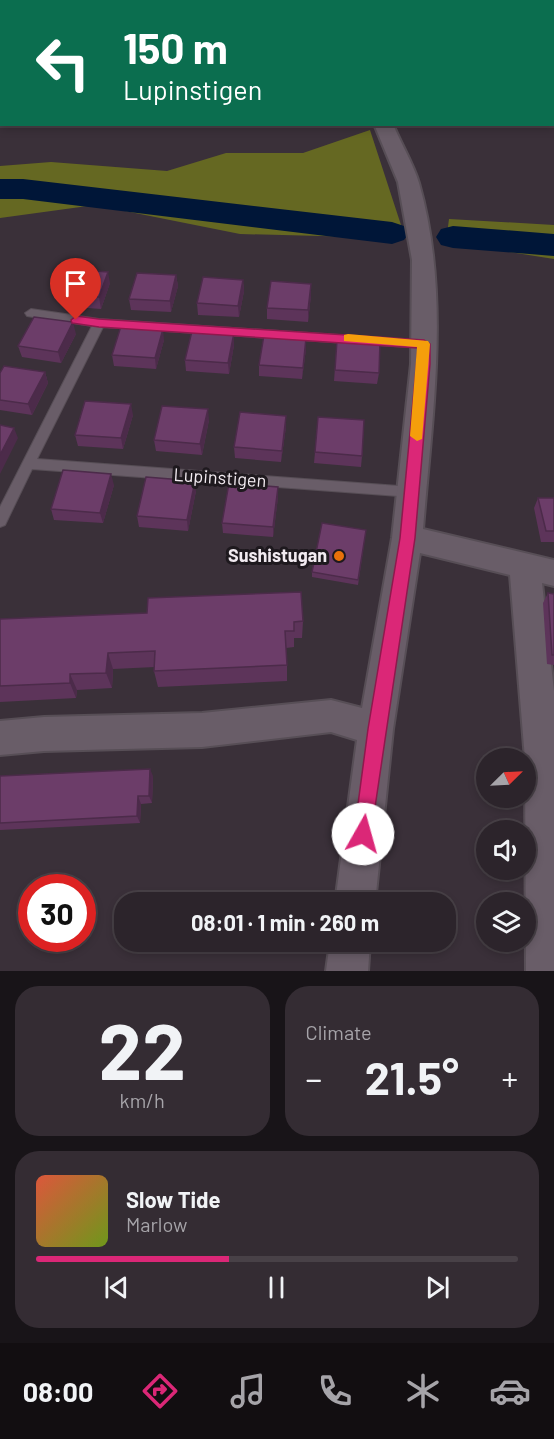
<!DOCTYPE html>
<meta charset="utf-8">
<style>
:root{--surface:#2c242b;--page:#342c33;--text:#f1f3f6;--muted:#a6a4a9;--line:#484147;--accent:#db2777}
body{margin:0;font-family:Barlow,sans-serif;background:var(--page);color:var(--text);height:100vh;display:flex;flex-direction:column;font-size:22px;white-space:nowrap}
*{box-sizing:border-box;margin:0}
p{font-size:20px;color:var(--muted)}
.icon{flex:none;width:33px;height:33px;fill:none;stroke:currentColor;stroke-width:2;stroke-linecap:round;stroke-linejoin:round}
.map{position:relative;height:971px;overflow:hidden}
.side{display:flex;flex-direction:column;gap:15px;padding:15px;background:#181418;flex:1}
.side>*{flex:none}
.banner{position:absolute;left:0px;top:0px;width:555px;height:126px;box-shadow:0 3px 9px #0003,0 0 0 2px var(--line);background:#0b6e4f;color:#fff;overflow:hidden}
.needle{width:39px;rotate:66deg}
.fabs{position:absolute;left:476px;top:748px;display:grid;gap:12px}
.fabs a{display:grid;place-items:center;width:60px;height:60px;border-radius:50%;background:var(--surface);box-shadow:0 3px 9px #0003,0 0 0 2px var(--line);font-size:30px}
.speed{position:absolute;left:18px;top:874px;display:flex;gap:12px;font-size:30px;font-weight:700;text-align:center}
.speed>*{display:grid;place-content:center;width:78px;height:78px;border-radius:50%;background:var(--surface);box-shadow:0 3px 9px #0003,0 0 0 2px var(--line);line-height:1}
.speed .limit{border:9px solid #d22;background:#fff;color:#111}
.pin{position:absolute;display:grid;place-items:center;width:51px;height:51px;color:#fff;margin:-62px -26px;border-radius:50% 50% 50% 0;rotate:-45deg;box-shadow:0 0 6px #0007}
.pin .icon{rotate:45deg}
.me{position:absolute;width:66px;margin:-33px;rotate:7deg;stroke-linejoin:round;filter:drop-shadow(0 0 4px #0008)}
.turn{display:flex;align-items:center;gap:21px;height:126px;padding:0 24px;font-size:27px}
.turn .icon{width:78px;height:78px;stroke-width:2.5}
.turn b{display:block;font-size:42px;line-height:51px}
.big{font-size:45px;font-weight:700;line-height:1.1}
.side .widget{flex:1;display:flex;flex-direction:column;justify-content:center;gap:9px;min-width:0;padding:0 21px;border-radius:24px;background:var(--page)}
.side .dial{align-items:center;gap:0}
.dial b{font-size:78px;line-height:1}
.song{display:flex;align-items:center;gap:18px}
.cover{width:72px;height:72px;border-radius:9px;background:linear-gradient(135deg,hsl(10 70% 55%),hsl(80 70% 35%))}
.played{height:6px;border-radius:3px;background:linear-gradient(90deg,var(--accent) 40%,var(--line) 40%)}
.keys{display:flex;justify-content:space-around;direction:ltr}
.heat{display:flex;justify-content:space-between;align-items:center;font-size:33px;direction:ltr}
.side .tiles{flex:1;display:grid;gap:15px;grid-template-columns:1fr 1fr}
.widget:last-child{grid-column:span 2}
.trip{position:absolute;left:114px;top:892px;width:342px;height:60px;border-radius:24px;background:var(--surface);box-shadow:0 3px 9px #0003,0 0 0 2px var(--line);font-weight:700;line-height:60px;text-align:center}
.tab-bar{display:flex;height:96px;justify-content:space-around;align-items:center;background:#120e11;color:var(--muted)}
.tab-bar .icon{width:42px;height:42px}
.tab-bar .active{color:var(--accent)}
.tab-bar b{font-size:27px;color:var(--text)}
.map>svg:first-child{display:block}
</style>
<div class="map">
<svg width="554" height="971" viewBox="0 0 554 971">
<rect width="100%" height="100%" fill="#3a3039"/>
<path fill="#656822" d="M370,130L401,225L359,237L240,234L95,205L0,218V166L51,162L167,171L226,153H303Z
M449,219L554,225V259L446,242Z"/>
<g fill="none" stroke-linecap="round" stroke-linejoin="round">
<path fill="#001638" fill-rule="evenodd" d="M0,179H23L392,222L404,226L409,233L404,240L392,244L23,199H0Z
M453,226L554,234V256L453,248L441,245L436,237L441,229Z"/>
<g stroke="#574e56" stroke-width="2">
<path id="lane" d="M31,309L99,319L428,341L430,344L428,347L424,348L103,327L37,459L412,487L417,488L419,492L417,496L412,497L32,469L5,525L0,527V507L92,326L27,316L25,313Z"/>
</g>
<g stroke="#574e56" stroke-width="4">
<path id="street" d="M312,0H328L329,2H313Z
M521,0H544L545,2H520Z
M374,124H393C401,144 413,163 419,183C451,295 432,415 423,529L554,560V586L542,583L554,691V971H526L525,759L510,575L420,553L393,729L375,903H335L357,740L331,732L202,747L44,751L0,755V721L44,717L202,713L331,700L362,708L392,538L411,364L412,260L398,182Z
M330,942H370L368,971H326Z"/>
</g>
<use href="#lane" fill="#695d68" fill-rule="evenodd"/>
<use href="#street" fill="#695d68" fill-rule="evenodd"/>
</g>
<path fill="#5d345a" d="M257,0H279V2H257Z
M176,275L178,286L171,312L131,310L129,299Z
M243,280L244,291L239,317L198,315L197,303Z
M110,283L101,309L62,306L59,295Z
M311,295L308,322L267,319V308Z
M76,334L61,363L22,357L18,346Z
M164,340L156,369L114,366L112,355Z
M337,340L379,373L377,384L334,381Z
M234,345L229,374L186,371L185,360Z
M306,349L302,379L259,376V365Z
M45,372L48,383L32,415L0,410V373Z
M133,415L123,449L78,446L75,435Z
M286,416V427L281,462L235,458L234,447Z
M209,420L202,455L156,451L154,440Z
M315,452L362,456L361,467L314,463Z
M114,485L103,523L54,520L51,509Z
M278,487V497L273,537L223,533L222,523Z
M196,491L188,531L139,527L137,516Z
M538,498H554V542H541L534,508Z
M366,530L358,585L312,577V572Z
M548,593L554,594V665L547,664L543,603Z
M0,619L303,621L302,638H294V647L286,648L287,665V681L158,687L154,671L155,667L113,669L112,688L77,690L76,698L0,702Z
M0,776H153L152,803L141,804L140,823L0,830Z"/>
<path fill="#4c2b4a" d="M108,272L110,283L101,309L99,297Z
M176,275L178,286L171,312L170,301Z
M243,280L244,291L239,317L238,306Z
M311,284V295L308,322V310Z
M73,322L76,334L61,363L58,352Z
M163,329L164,340L156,369L155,358Z
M234,333V345L229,374L228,363Z
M306,338V349L302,379L303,368Z
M45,372L48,383L32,415L28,404Z
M131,404L133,415L123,449L121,438Z
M208,409L209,420L202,455L200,444Z
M286,416V427L281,462L282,451Z
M14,428L18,438L0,474V455Z
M111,474L114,485L103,523L100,513Z
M195,481L196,491L188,531L187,520Z
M278,487V497L273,537V527Z
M108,653L113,669L112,688L106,673Z
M70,674L77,690L76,698L70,683Z
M150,769L153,776L152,803L149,796Z
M138,796L141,804L140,823L137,816Z"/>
<path fill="#6c3d69" stroke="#4c2b4a" stroke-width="1.5" d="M157,0H183L184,2H158Z
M69,269L108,272L99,297L59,295Z
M137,273L176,275L170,301L129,299Z
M203,277L243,280L238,306L197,303Z
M271,281L311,284L308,310L267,308Z
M34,317L73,322L58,352L18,346Z
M121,326L163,329L155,358L112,355Z
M192,331L234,333L228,363L185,360Z
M264,335L306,338L303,368L259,365Z
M337,340L380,342L379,373L335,370Z
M4,366L45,372L28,404L0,400V373Z
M85,401L131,404L121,438L75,435Z
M162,406L208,409L200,444L154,440Z
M240,412L286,416L282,451L234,447Z
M318,417L364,420L362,456L315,452Z
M0,425L14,428L0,455Z
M63,470L111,474L100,513L51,509Z
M146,477L195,481L187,520L137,516Z
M229,483L278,487L273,527L222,523Z
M538,498H554V531H546Z
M322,523L366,530L358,580L312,572Z
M301,592L303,621L294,622V631H285L287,665L154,671L155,651L108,653L106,673L70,674V683L0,686V619L147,613L148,598Z
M548,593L554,594V655H552Z
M150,769L149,796H138L137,816L0,823V776Z"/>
<path fill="#db2777" stroke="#8e194d" stroke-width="1.5" d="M76,316L99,319L424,340L430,344V364L415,538L370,841L363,843L357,841L354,834L368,729L400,538L418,348L99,327L72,323L71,320Z"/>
<path fill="#f59e0b" d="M348,334L428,341L430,344L422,439L417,441L410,436L417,347L344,341V335Z"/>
<circle fill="#e8710a" stroke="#1e191e" stroke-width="2" cx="339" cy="556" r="6"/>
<g text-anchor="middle" stroke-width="6" stroke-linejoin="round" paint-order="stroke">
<g font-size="18" fill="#f2ebf1" stroke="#1e191e">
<text transform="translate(220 478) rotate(4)" y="6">Lupinstigen</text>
</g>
<g font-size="18" font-weight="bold" fill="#f2ebf1" stroke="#1e191e" text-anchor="end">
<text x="327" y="562">Sushistugan</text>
</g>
</g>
</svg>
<div class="fabs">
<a><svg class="needle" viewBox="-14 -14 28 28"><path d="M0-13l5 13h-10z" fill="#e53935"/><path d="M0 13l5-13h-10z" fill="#a6a4a9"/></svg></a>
<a><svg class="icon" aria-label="sound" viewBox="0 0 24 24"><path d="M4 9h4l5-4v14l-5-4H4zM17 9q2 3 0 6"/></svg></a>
<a><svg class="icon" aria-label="layers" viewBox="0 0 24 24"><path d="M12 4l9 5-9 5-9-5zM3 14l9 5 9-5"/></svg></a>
</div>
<div class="speed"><div class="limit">30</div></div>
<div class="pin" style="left:76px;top:320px;background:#d93025"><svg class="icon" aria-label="arrive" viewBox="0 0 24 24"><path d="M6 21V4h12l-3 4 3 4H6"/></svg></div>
<svg class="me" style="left:363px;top:834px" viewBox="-20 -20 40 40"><circle r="19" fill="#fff"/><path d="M0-13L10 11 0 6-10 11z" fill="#db2777"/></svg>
<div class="trip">08:01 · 1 min · 260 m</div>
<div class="banner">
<div class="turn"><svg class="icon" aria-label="left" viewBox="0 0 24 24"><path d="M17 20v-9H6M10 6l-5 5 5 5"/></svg><div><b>150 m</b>Lupinstigen</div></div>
</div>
</div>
<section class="side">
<div class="tiles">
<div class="widget dial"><b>22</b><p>km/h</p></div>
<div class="widget"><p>Climate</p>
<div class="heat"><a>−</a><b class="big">21.5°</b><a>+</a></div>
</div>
<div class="widget">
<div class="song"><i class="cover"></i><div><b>Slow Tide</b><p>Marlow</p></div></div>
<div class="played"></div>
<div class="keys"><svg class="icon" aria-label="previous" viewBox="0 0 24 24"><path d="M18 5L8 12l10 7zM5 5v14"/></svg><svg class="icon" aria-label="pause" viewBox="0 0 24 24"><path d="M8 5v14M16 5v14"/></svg><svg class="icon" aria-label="next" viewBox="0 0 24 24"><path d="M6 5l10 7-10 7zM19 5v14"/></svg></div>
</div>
</div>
</section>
<nav class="tab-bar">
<b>08:00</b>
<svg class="icon active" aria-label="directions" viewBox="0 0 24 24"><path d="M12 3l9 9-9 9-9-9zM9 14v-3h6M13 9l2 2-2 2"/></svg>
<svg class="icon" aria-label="music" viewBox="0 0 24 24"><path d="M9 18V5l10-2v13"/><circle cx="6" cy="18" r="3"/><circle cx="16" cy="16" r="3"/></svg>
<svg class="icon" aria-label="phone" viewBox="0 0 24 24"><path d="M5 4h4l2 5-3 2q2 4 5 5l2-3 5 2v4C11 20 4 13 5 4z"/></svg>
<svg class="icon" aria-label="climate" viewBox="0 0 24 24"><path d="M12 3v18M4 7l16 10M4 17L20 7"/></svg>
<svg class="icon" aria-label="car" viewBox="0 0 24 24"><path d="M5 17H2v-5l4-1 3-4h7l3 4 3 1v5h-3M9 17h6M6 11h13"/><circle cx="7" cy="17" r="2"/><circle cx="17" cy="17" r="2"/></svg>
</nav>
